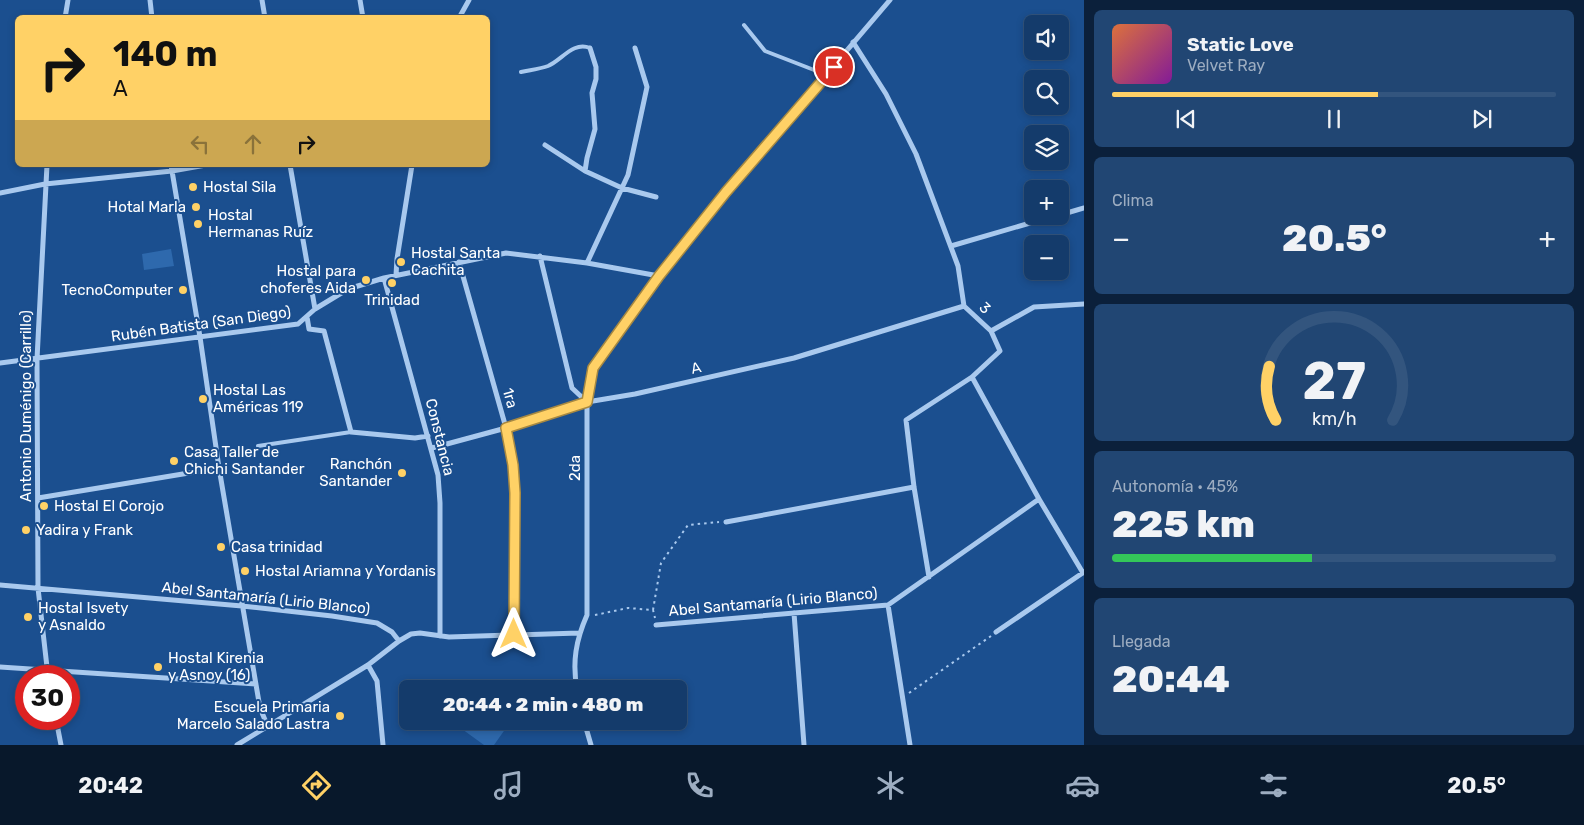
<!DOCTYPE html>
<html lang="es">
<meta charset="utf-8">
<style>
:root{--surface:#143b6b;--page:#214673;--text:#f1f3f6;--muted:#9dadc1;--line:#33557e;--accent:#ffd166}
body{margin:0;font-family:Rubik,sans-serif;background:var(--page);color:var(--text);height:100vh;display:flex;flex-direction:column;font-size:19px;white-space:nowrap}
*{box-sizing:border-box;margin:0}
p{font-size:16px;color:var(--muted)}
.icon{flex:none;width:28px;height:28px;fill:none;stroke:currentColor;stroke-width:2;stroke-linecap:round;stroke-linejoin:round}
.map{position:relative;flex:1;overflow:hidden}
.panel{display:flex;flex-direction:column;gap:10px;padding:10px;background:#0b203b;width:500px}
.panel>*{flex:none}
.guide{position:absolute;left:15px;top:15px;width:475px;height:152px;border-radius:8px;box-shadow:0 2px 8px #0003,0 0 0 1px var(--line);background:#ffd166;color:#111;overflow:hidden}
.fabs{position:absolute;left:1024px;top:15px;display:grid;gap:10px}
.fabs a{display:grid;place-items:center;width:45px;height:45px;border-radius:8px;background:var(--surface);box-shadow:0 2px 8px #0003,0 0 0 1px var(--line);font-size:25px}
.speed{position:absolute;left:15px;top:665px;display:flex;gap:10px;font-size:25px;font-weight:700;text-align:center}
.speed>*{display:grid;place-content:center;width:65px;height:65px;border-radius:50%;background:var(--surface);box-shadow:0 2px 8px #0003,0 0 0 1px var(--line);line-height:1}
.speed .limit{border:8px solid #d22;background:#fff;color:#111}
.pin{position:absolute;display:grid;place-items:center;width:42px;height:42px;color:#fff;margin:-21px;border:2px solid #fff;border-radius:50%;box-shadow:0 1px 5px #0007}
.me{position:absolute;width:55px;margin:-28px;rotate:0deg;stroke-linejoin:round;filter:drop-shadow(0 0 4px #0008)}
.turn{display:flex;align-items:center;gap:18px;height:105px;padding:0 15px;font-size:22px}
.turn .icon{width:65px;height:65px;stroke-width:2.5}
.turn b{display:block;font-size:35px;line-height:42px}
.lanes{display:flex;align-items:center;height:48px;padding:0 15px;background:#0003;justify-content:center;gap:25px;direction:ltr}
.lanes .off{opacity:.35}
.big{font-size:38px;font-weight:800;line-height:1.1}
.panel .widget{flex:1;display:flex;flex-direction:column;justify-content:center;gap:8px;min-width:0;padding:0 18px;border-radius:8px;background:var(--page)}
.panel .dial{align-items:center;gap:0}
.dial svg{height:130px;overflow:visible;fill:none;stroke:var(--line);stroke-width:7;stroke-linecap:round;text-anchor:middle}
.dial text{fill:var(--text);stroke:none}
.song{display:flex;align-items:center;gap:15px}
.cover{width:60px;height:60px;border-radius:8px;background:linear-gradient(135deg,hsl(20 70% 55%),hsl(290 70% 35%))}
.played{height:5px;border-radius:2px;background:linear-gradient(90deg,var(--accent) 60%,var(--line) 60%)}
.keys{display:flex;justify-content:space-around;direction:ltr}
.heat{display:flex;justify-content:space-between;align-items:center;font-size:28px;direction:ltr}
.charge{height:8px;border-radius:4px;background:linear-gradient(90deg,#34c759 45%,var(--line) 0)}
.trip{position:absolute;left:399px;top:680px;width:288px;height:50px;border-radius:8px;background:var(--surface);box-shadow:0 2px 8px #0003,0 0 0 1px var(--line);font-weight:800;line-height:50px;text-align:center}
.tabs{display:flex;height:80px;justify-content:space-around;align-items:center;background:#08182b;color:var(--muted)}
.tabs .icon{width:35px;height:35px}
.tabs .current{color:var(--accent)}
.tabs b{font-size:22px;color:var(--text)}
main{display:flex;flex:1;min-height:0}
.map>svg:first-child{display:block}
</style>
<main>
<div class="map">
<svg width="1084" height="745" viewBox="0 0 1084 745">
<rect width="100%" height="100%" fill="#1b4f8f"/>
<path fill="#2e69ad" d="M171,249L174,266L144,270L142,254Z
M457,721H497L506,728L494,745H484L455,724Z"/>
<g fill="none" stroke-linecap="round" stroke-linejoin="round">
<path stroke="#a9c9ee" stroke-width="2" stroke-dasharray="2.5 4" stroke-linecap="butt" d="M653,610L661,563L688,525L719,522
M595,615L628,608L653,610L655,618
M909,693L991,636"/>
<path stroke="#a9c9ee" stroke-width="4" d="M744,25L765,51L827,75
M521,72C530,70 540,69 548,66C562,60 573,41 590,48
M258,446L351,432"/>
<path stroke="#a9c9ee" stroke-width="5" d="M150,0L152,18
M262,0L265,18
M360,0L363,18
M65,18L68,0
M459,18L469,0
M853,42L886,94L916,154L958,266L964,306L991,331L1000,351L972,377L906,420L914,487L929,577
M545,145L585,171L622,188L656,197
M47,165L37,359L38,588L48,676
M171,165L200,337L219,468L260,708L268,727
M290,165L315,309
M585,171L587,158L595,129L592,93L596,79V67L590,48
M0,193L45,184L172,171L206,165
M1060,215L1084,208
M951,246L1054,216
M540,256L572,388L587,402
M459,262L506,428L513,465L515,493L514,634
M587,263L628,175L647,87L635,48
M396,275L397,259L412,165
M384,278L438,475L440,503V636
M307,317L309,329L324,331L351,432L415,438L428,436
M991,331L1034,307L1084,304
M0,363L298,324L315,309L348,289L384,278L506,253L587,263L659,276
M972,377L1039,499L1083,573
M432,448L506,428L587,402L635,394L794,358L964,306
M38,498L219,468
M726,522L914,487
M0,585L242,606L332,616L377,623L392,632L399,641
M888,605L910,745
M794,613L804,745
M656,625L888,605L1039,499
M996,632L1084,572
M368,665L377,681L383,745
M0,667L256,684
M577,689C572,662 576,640 587,615V402L593,368L659,276L726,192L890,0
M56,719L61,745
M584,721L591,745
M237,745L368,665L399,641L411,634L420,633L449,637L579,633"/>
</g>
<g fill="none" stroke-linecap="round" stroke-linejoin="round">
<g stroke="#a68842" stroke-width="12">
<path id="route" d="M514,634L515,493L513,465L506,428L587,402L593,368L659,276L726,192L834,67"/>
</g>
<use href="#route" stroke="#ffd166" stroke-width="9"/>
</g>
<g fill="#ffd166" stroke="#1b4f8f" stroke-width="2">
<circle cx="193" cy="187" r="5"/>
<circle cx="196" cy="207" r="5"/>
<circle cx="198" cy="224" r="5"/>
<circle cx="401" cy="262" r="5"/>
<circle cx="366" cy="280" r="5"/>
<circle cx="392" cy="283" r="5"/>
<circle cx="183" cy="290" r="5"/>
<circle cx="203" cy="399" r="5"/>
<circle cx="174" cy="461" r="5"/>
<circle cx="402" cy="473" r="5"/>
<circle cx="44" cy="506" r="5"/>
<circle cx="26" cy="530" r="5"/>
<circle cx="221" cy="547" r="5"/>
<circle cx="245" cy="571" r="5"/>
<circle cx="28" cy="617" r="5"/>
<circle cx="158" cy="667" r="5"/>
<circle cx="340" cy="716" r="5"/>
</g>
<g text-anchor="middle" stroke-width="4" stroke-linejoin="round" paint-order="stroke">
<g font-size="15" fill="#fff" stroke="#1b4f8f" text-anchor="start">
<text x="203" y="192">Hostal Sila</text>
<text x="186" y="212" text-anchor="end">Hotal Marla</text>
<text x="208" y="220">Hostal<tspan x="208" dy="17">Hermanas Ruíz</tspan></text>
<text x="411" y="258">Hostal Santa<tspan x="411" dy="17">Cachita</tspan></text>
<text x="356" y="276" text-anchor="end">Hostal para<tspan x="356" dy="17">choferes Aida</tspan></text>
<text x="173" y="295" text-anchor="end">TecnoComputer</text>
<text x="392" y="305" text-anchor="middle">Trinidad</text>
<text x="213" y="395">Hostal Las<tspan x="213" dy="17">Américas 119</tspan></text>
<text x="184" y="457">Casa Taller de<tspan x="184" dy="17">Chichi Santander</tspan></text>
<text x="392" y="469" text-anchor="end">Ranchón<tspan x="392" dy="17">Santander</tspan></text>
<text x="54" y="511">Hostal El Corojo</text>
<text x="36" y="535">Yadira y Frank</text>
<text x="231" y="552">Casa trinidad</text>
<text x="255" y="576">Hostal Ariamna y Yordanis</text>
<text x="38" y="613">Hostal Isvety<tspan x="38" dy="17">y Asnaldo</tspan></text>
<text x="168" y="663">Hostal Kirenia<tspan x="168" dy="17">y Asnoy (16)</tspan></text>
<text x="330" y="712" text-anchor="end">Escuela Primaria<tspan x="330" dy="17">Marcelo Salado Lastra</tspan></text>
</g>
<g font-size="15" fill="#fff" stroke="#1b4f8f">
<text transform="translate(985 308) rotate(43)" y="5">3</text>
<text transform="translate(201 324) rotate(-8)" y="5">Rubén Batista (San Diego)</text>
<text transform="translate(696 368) rotate(-13)" y="5">A</text>
<text transform="translate(510 398) rotate(74)" y="5">1ra</text>
<text transform="translate(26 406) rotate(-90)" y="5">Antonio Duménigo (Carrillo)</text>
<text transform="translate(440 437) rotate(76)" y="5">Constancia</text>
<text transform="translate(575 468) rotate(-90)" y="5">2da</text>
<text transform="translate(266 598) rotate(6)" y="5">Abel Santamaría (Lirio Blanco)</text>
<text transform="translate(773 602) rotate(-5)" y="5">Abel Santamaría (Lirio Blanco)</text>
</g>
</g>
</svg>
<div class="fabs">
<a><svg class="icon" aria-label="sound" viewBox="0 0 24 24"><path d="M4 9h4l5-4v14l-5-4H4zM17 9q2 3 0 6"/></svg></a>
<a><svg class="icon" aria-label="search" viewBox="0 0 24 24"><circle cx="10" cy="10" r="6"/><path d="M15 15l6 6"/></svg></a>
<a><svg class="icon" aria-label="layers" viewBox="0 0 24 24"><path d="M12 4l9 5-9 5-9-5zM3 14l9 5 9-5"/></svg></a>
<a>+</a>
<a>−</a>
</div>
<div class="speed"><div class="limit">30</div></div>
<div class="pin" style="left:834px;top:67px;background:#d93025"><svg class="icon" aria-label="arrive" viewBox="0 0 24 24"><path d="M6 21V4h12l-3 4 3 4H6"/></svg></div>
<svg class="me" style="left:514px;top:634px" viewBox="-20 -20 40 40"><path d="M0-17L14 15 0 8-14 15z" fill="#ffd166" stroke="#fff" stroke-width="4"/></svg>
<div class="trip">20:44 · 2 min · 480 m</div>
<div class="guide">
<div class="turn"><svg class="icon" aria-label="right" viewBox="0 0 24 24"><path d="M7 20v-9h11M14 6l5 5-5 5"/></svg><div><b>140 m</b>A</div></div>
<div class="lanes"><svg class="icon off" aria-label="left" viewBox="0 0 24 24"><path d="M17 20v-9H6M10 6l-5 5 5 5"/></svg><svg class="icon off" aria-label="ahead" viewBox="0 0 24 24"><path d="M12 20V5M6 11l6-6 6 6"/></svg><svg class="icon" aria-label="right" viewBox="0 0 24 24"><path d="M7 20v-9h11M14 6l5 5-5 5"/></svg></div>
</div>
</div>
<section class="panel">
<div class="widget">
<div class="song"><i class="cover"></i><div><b>Static Love</b><p>Velvet Ray</p></div></div>
<div class="played"></div>
<div class="keys"><svg class="icon" aria-label="previous" viewBox="0 0 24 24"><path d="M18 5L8 12l10 7zM5 5v14"/></svg><svg class="icon" aria-label="pause" viewBox="0 0 24 24"><path d="M8 5v14M16 5v14"/></svg><svg class="icon" aria-label="next" viewBox="0 0 24 24"><path d="M6 5l10 7-10 7zM19 5v14"/></svg></div>
</div>
<div class="widget"><p>Clima</p>
<div class="heat"><a>−</a><b class="big">20.5°</b><a>+</a></div>
</div>
<div class="widget dial"><svg viewBox="0 0 100 80">
<path d="M14 69A42 42 0 1 1 86 69"/>
<path d="M14 69A42 42 0 0 1 10 36" stroke="#ffd166"/>
<text x="50" y="56" font-size="32" font-weight="700">27</text>
<text x="50" y="72" font-size="11">km/h</text>
</svg></div>
<div class="widget"><p>Autonomía · 45%</p><b class="big">225 km</b><div class="charge"></div></div>
<div class="widget"><p>Llegada</p><b class="big">20:44</b></div>
</section>
</main>
<nav class="tabs">
<b>20:42</b>
<svg class="icon current" aria-label="directions" viewBox="0 0 24 24"><path d="M12 3l9 9-9 9-9-9zM9 14v-3h6M13 9l2 2-2 2"/></svg>
<svg class="icon" aria-label="music" viewBox="0 0 24 24"><path d="M9 18V5l10-2v13"/><circle cx="6" cy="18" r="3"/><circle cx="16" cy="16" r="3"/></svg>
<svg class="icon" aria-label="phone" viewBox="0 0 24 24"><path d="M5 4h4l2 5-3 2q2 4 5 5l2-3 5 2v4C11 20 4 13 5 4z"/></svg>
<svg class="icon" aria-label="climate" viewBox="0 0 24 24"><path d="M12 3v18M4 7l16 10M4 17L20 7"/></svg>
<svg class="icon" aria-label="car" viewBox="0 0 24 24"><path d="M5 17H2v-5l4-1 3-4h7l3 4 3 1v5h-3M9 17h6M6 11h13"/><circle cx="7" cy="17" r="2"/><circle cx="17" cy="17" r="2"/></svg>
<svg class="icon" aria-label="filters" viewBox="0 0 24 24"><path d="M4 7h16M4 17h16"/><circle cx="9" cy="7" r="2"/><circle cx="15" cy="17" r="2"/></svg>
<b>20.5°</b>
</nav>
